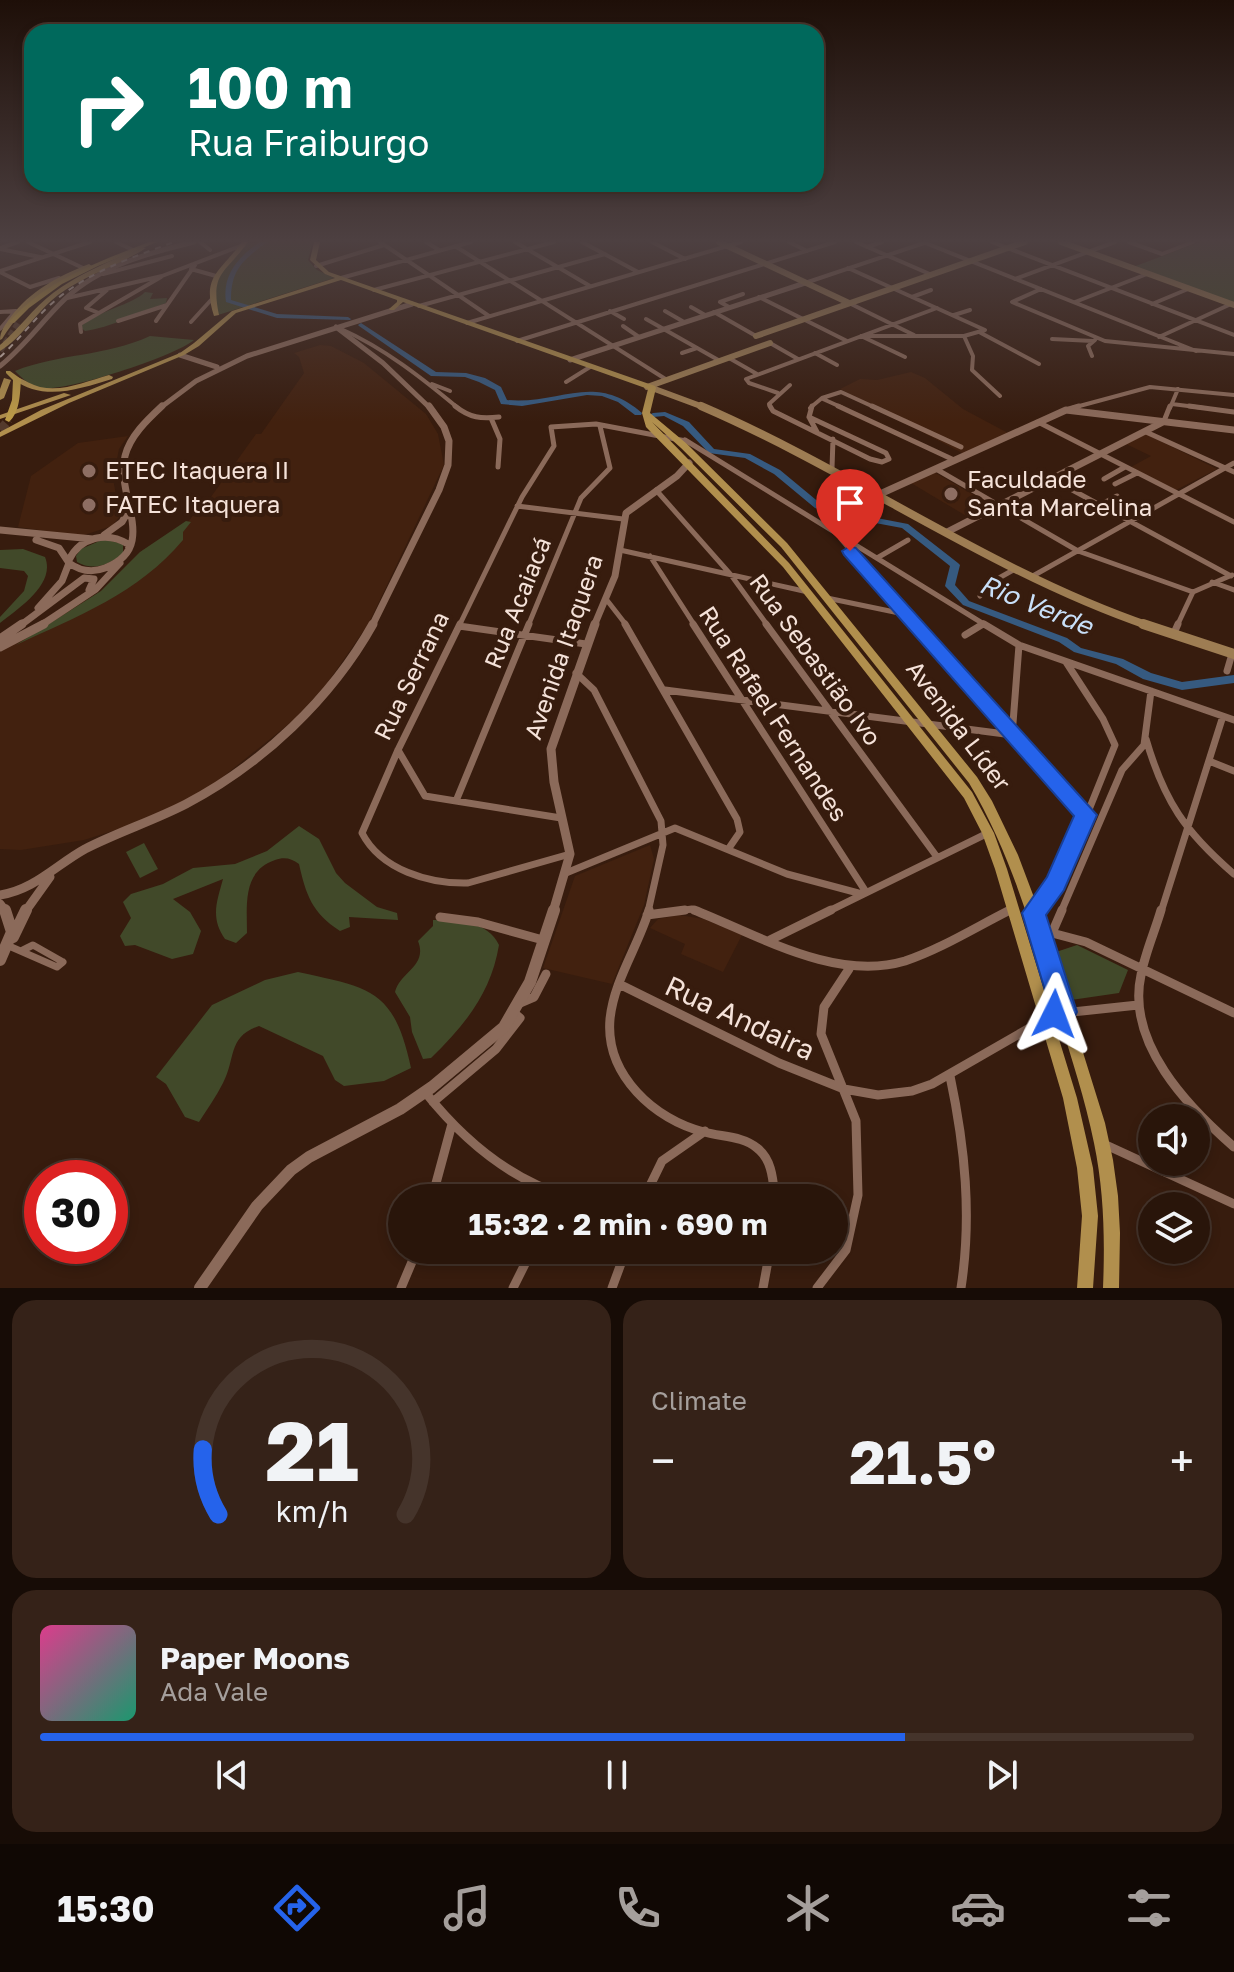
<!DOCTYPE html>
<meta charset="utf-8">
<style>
:root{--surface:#29150a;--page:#352218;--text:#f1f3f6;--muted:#a59f9c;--line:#45342b;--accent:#2563eb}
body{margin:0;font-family:"Golos Text",sans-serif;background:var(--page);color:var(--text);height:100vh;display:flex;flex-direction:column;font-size:30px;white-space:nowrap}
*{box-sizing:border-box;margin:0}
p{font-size:26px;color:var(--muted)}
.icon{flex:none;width:44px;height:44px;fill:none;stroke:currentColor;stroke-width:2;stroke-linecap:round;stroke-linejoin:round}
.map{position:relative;height:1288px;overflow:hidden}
.sheet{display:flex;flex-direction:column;gap:12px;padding:12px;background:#170c06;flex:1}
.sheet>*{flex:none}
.guide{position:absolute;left:24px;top:24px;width:800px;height:168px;border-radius:24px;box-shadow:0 4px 12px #0003,0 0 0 2px var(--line);background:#00695c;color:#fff;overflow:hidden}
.buttons{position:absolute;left:1138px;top:1104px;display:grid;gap:16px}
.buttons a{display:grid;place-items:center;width:72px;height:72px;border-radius:50%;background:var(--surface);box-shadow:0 4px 12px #0003,0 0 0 2px var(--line);font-size:40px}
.speed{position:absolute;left:24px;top:1160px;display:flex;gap:16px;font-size:40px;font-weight:700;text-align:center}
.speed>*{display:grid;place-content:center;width:104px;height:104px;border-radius:50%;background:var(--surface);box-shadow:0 4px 12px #0003,0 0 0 2px var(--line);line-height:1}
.speed .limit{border:12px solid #d22;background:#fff;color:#111}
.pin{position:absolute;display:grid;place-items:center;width:68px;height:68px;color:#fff;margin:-82px -34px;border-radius:50% 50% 50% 0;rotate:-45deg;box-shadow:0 0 8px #0007}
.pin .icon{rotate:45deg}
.me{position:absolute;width:88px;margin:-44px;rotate:3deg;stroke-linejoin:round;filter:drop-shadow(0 0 6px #0008)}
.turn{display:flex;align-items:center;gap:28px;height:168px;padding:0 32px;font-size:36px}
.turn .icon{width:104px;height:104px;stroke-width:2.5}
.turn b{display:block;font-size:56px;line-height:68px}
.big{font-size:60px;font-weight:700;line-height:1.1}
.sheet .tile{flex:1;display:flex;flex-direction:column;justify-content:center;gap:12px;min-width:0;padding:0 28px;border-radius:24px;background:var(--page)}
.sheet .dial{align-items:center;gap:0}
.dial svg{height:208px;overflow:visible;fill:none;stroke:var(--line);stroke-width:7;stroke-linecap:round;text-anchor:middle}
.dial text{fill:var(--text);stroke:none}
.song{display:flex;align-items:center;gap:24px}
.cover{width:96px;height:96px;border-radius:12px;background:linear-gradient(135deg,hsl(330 70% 55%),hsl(160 70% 35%))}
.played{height:8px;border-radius:4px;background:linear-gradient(90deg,var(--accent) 75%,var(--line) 75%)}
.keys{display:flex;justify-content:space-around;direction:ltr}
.heat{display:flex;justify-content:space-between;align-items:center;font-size:44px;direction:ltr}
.sheet .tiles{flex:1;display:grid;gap:12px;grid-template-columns:1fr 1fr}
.tile:last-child{grid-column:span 2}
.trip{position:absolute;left:388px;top:1184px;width:460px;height:80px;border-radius:40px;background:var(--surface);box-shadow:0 4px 12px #0003,0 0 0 2px var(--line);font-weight:700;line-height:80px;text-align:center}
.tabs{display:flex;height:128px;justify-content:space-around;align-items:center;background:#100804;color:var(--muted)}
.tabs .icon{width:56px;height:56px}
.tabs .current{color:var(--accent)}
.tabs b{font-size:36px;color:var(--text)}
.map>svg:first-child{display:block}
</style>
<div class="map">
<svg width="1234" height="1288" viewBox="0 0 1234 1288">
<rect width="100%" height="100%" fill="#371c0e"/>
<path fill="#42210f" d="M320,345L331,346L364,363L426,414L438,434L444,465L369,623L326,685L295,719L214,784L180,805L141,822L84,840L21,850L0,849V652L101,591L140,552L188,522L204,501H208L256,434H261L304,373L299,357L294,353Z
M911,372L925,378L963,409L1008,433L964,454L840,389L860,379L877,380Z
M1146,434L1217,469L1176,490L1131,467L1151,456L1126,444Z
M128,436L119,449L113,479L120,516L112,526L81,536L18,527L31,476L78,443Z
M934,472L991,505L968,517L911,483Z
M650,845L654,859L644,905L612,984L543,968L575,876Z
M679,915L704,919L742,935L723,972L681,954L685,944L650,928L658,919Z"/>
<path fill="#414929" d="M257,242H313L308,260L317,270L334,278L218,315C199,287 226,266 244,244Z
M1200,242H1234V303L1133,267Z
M145,292L153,293L150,299L167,298L166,303C141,312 109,328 85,331L80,327C97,311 134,304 145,292Z
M150,336L194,340C175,356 64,393 40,388C31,387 22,378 15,371C60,353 104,357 150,336Z
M186,521L191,522L183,532V540C139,593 76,617 16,645L101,591L140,552Z
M104,539L123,544V554C109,564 94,572 77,562L76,556L81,549Z
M23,549L45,557C56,584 19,608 0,623V617L24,591L28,576L24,571L0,568V550Z
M299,826L319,839L336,873L345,883L377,907L397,913L398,920L349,917L350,927L340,931C312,913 306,895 299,864C291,858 284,857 275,860C242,871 247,906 247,933L236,943L225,939C210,918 217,901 223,879L173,899L190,912L201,931L193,954L172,959L135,945L125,946L120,936L131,918L123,902L131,894L163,884L193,868L235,864L267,851Z
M144,843L158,869L140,878L126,852Z
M433,920C457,920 488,921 499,945C491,993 465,1025 431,1058L423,1059L412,1032L410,1017L395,992C400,972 428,966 418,941L433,926Z
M1077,945L1128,970L1119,993L1071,1000L1056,952Z
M298,972C371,988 394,989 411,1068L384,1081L344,1086L335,1080L323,1056L259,1026C227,1037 236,1059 223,1083C216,1097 207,1109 199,1122L185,1117L166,1084L156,1077L212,1005L265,980Z"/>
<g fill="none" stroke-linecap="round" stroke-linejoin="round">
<path fill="#365a80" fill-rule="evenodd" d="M260,242H267C244,260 231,268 231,300L277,314L348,317L351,319L350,320L277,318L226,302C222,275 238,257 260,242Z
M361,323L436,372L466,373L485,378L501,387L507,400C560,405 594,371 642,413L641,415H635L618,402L602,396L587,395L522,406L501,404L495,390L479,382L465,377L431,376L359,326L358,325Z
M665,412L689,422L714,449L750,454L780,470L821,504L840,511L908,524L958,563L960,565L955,585L969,601L1067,638L1081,648L1123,659L1151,673L1182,682L1234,675V683L1182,690L1143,679L1116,664L1074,652L1059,642L963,605L945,586L950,566L902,528L838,516L815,508L774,474L745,458L709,453L683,426L664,416L653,417L649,415L653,413Z"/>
<path stroke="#543a2c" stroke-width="6" stroke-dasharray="6 3" stroke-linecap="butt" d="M0,351L19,322"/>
<path stroke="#543a2c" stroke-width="9" stroke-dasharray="9 4" stroke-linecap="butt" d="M0,430L9,420"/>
<path stroke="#8b6a5a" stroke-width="7" d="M9,946L57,967L63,962
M23,950L33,945L63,962"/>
<path stroke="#8b6a5a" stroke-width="4" d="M28,242L83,268
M116,242L133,250
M200,242L210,250
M380,242L489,316
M426,242L439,250
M515,242L590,286
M582,242L638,272
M652,242L685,259
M789,242L807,251
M856,242L932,275
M923,242L1196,351
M992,242L1234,335
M1129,242L1162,254L1193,242
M455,246L667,380
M867,247L882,242
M0,248L18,242
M0,249L40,257
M316,266L384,245
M848,268L985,330L964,336H862
M191,269L216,276
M0,271L90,242
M0,272L30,287L59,278
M103,274L172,256
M341,278L471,242
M1015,279L1115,242
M805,283L924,243
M1041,289L1012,302L1105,341L1234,354
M374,290L554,242
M759,297L847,341
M912,297L931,290
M67,298L162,276L243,245
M1075,302L1147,274
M849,303L914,335
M1152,304L1188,289
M419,306L605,254
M691,307L705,315
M729,307L720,302L743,294
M610,311L624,319
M665,311L684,322
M0,312L16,311
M714,312L756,336
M99,313L86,308L107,290
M954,315L970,310
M646,319L720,361
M118,321L167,305
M156,321L195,265
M191,322L211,300
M467,323L741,242
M623,326L639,337
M0,329L13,314
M341,329C384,348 422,378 458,408
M81,332L80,324L161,277
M981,333L1039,364
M861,336L905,357
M964,336L973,356L972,370L1000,396
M1159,337L1231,304
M1052,339L1093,341
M517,341L835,242
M770,343L798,359
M682,353L697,348
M815,353L837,365
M1092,356L1088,346L1095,340
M729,358L757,374
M566,382L590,367
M432,384L450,391
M778,393L749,383L746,379L937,308
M823,399L843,408
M1172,404L1204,408
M771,408L769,404L790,385
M810,408L822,398L841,392L876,408
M1072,408L1150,387L1234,395
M1170,408L1178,389"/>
<path stroke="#8b6a5a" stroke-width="5" d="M455,406C470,418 481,419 499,417
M770,406L773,411L870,459L882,462L889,459L886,453L809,417
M812,406L809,417L817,432
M838,406L954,460
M872,406L961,447
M1189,406L1234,412
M1069,409L1079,406
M491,418L500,439L498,467
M1164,421L1170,406
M1038,422L1234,522
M1146,432L1234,472
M685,440L987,626
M832,468L833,439
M936,469L1078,551L1193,592
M1052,479L1231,576
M1104,479L1125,467
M1115,484L1137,473
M656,490L731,575L768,626
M1100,505L1117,496
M517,506L623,519
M841,539L914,626
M620,550L808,592
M650,556L695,626
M877,558L908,540
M1031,577L1234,463
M1212,582L1234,590
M980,596L999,578L1015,569
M827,598L904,614
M606,599L627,626
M459,626L522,497L554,446L551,427L596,424L686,441
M528,626L581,498L610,468L600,426
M1177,626L1193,592L1232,575"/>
<path stroke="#8b6a5a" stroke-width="7" d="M460,624L398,750L362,833C381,870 429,884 468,883L570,854
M625,624L737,819L740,832L729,848
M693,624L866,892
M766,624L937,857
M913,624L1086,815
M984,624L1019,645L1234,720
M459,626L586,644
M1174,633L1178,624
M965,635L983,624
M1227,671L1232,654
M576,673L594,690L661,821L663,845L648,912
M665,690L1005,734L1010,732L1013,723L1019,645
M1146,739C1164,801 1185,832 1234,874
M398,750L425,796L561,818
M1209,761L1234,771
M456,801L529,624
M566,873L675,828L787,874L862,894
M670,912L692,909L699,912
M827,912L988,833
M1006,912L1012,909
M1035,912L1080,832L1115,745L1103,719L1066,662
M1061,912L1122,770L1144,745L1151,691
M1161,912L1223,716"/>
<path stroke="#8b6a5a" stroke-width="9" d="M649,910C638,947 614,980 610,1019C605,1075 655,1120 704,1132C722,1137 743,1136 757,1148C772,1159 773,1180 775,1198
M694,910C758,935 835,982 905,961C941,949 976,927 1010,910
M1161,910C1155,931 1145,953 1141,975C1126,1043 1188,1107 1234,1147
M1034,913L1036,910
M647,915L685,910
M440,917L478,922L543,940
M1052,933L1086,942L1234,1013
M770,940L831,910
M1043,941L1052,933L1062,910
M619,984L779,1063L844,1089L878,1095L912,1091L932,1084L1054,1014L1138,1005
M520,1003L534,997L546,974
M950,1076C965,1147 972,1216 961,1288
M425,1092C464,1141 511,1181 572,1198
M433,1102L496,1049L520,1018L514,1013
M1106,1145L1234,1204
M432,1198L452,1124
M644,1198L662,1161L705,1131
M401,1288L417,1250
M513,1288L532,1250
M612,1288L626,1250
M763,1288L770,1250
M817,1288L846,1250L858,1195L856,1121L821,1034L824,1007L849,969"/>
<path stroke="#8b6a5a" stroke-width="5" d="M336,327L383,363L430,408
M180,355L217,367
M570,360L805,283
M0,366C25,346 42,321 65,299C100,266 148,253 194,242
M160,408L196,381L247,356L412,304"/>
<path stroke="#8b6a5a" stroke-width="7" d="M880,494L1066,410L1234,430
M0,530L93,539
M947,532L1163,422
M104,535L122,522L130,508
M36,540L59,548L69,563
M69,560C80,537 107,531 128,544L129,549
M69,563C80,571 92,573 105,568C160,547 115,497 125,456C130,436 147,420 162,406
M38,608L62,581L69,563
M21,625L84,578L94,579L89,590
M19,626L23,623
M40,626L96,589L120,563
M372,626L439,490L448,465L449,441L444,427L429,406
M594,626L615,576L626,513L677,476L689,463"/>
<path stroke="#8b6a5a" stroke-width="9" d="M0,639L22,624
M0,647L44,624
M0,895C34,890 56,865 85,849C118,832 153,821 186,804C262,764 331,699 373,624
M0,904L6,912
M25,912L50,877
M553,912L570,854L554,782L551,749L595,624"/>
<path stroke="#8b6a5a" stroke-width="12" d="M13,937L26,910
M0,960L12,932L5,910
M200,1288L257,1206L291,1170L309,1157L400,1109L432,1087L504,1027L530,982L554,910"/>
<path stroke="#9e7d53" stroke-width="6" d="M719,242L849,303
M1061,242L1234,305
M756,336L1025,242
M647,387L770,343
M652,388L706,408"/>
<path stroke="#9e7d53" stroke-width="8" d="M701,406C854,472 991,572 1149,626"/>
<path stroke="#9e7d53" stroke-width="10" d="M1143,624L1234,654"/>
<path fill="#b18f4d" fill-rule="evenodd" d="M242,242H248C225,274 210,272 219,315L214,316C201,276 221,271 242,242Z
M314,242H320L316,260L329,272L655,386L656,388L650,413L687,444L787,543L977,777L992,801L1018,855L1038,908L1105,1123L1113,1160L1118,1196L1120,1233L1119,1288H1103C1105,1239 1104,1191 1094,1143C1084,1093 1067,1046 1053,997C1030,923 1009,850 969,783L781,547L681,448L652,422L789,563L972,792L994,833L1007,869L1077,1098L1093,1168L1098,1216L1093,1288H1077L1082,1216L1077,1168L1063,1098L995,869L982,833L964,798L783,567L646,427L642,413L648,389L403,302L394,310H390L389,309L397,302V300L341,280L236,313L199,346L184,355L69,403L0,437V432L41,410L180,353L194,343L232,311L335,278L325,274L310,260Z
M141,247L146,248C118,266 85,275 58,295C37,311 21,339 0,351V345C19,329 33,308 53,293C80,273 111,261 141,247Z
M89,264L92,266L91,267C48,286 28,299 2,339L0,340C0,331 5,325 10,318C30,291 58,276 89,264Z
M109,375L113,377L112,379C79,389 43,402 13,379L17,377C25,380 32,385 40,387C64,392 87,381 109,375Z
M4,378L11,380L4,398L0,400V389Z
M64,393L71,395L0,419V415Z"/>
<path fill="#be9c48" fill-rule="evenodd" d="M149,242H157L98,266L62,284L29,308L14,323L9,322C46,280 98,262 149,242Z
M6,371H10L21,379C20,394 20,412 9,422L5,420L12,400L13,380L6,373Z"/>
<path stroke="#d2beb4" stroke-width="2" stroke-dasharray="6 6" stroke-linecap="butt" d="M0,357C20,339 36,316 57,299C91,271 133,257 174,242"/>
</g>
<linearGradient id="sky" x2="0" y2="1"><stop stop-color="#1e0f08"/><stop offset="0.57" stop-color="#4d4041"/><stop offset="1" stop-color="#4d4041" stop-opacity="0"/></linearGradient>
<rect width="1234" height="422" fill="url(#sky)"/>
<path fill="#2563eb" stroke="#184099" stroke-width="2" d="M850,546L856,548L1097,815L1064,890L1046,915L1077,1012L1073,1020L1054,1026L1045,1022L1041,1014L1049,1004L1022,913L1047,877L1074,816L844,555L842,551Z"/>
<g fill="#8d6e63" stroke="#371c0e" stroke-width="3">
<circle cx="89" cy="471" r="8"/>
<circle cx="951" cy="494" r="8"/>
<circle cx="89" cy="505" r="8"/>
</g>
<g text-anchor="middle" stroke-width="8" stroke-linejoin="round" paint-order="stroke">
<g font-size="24" fill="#f5e2d9" stroke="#371c0e" text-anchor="start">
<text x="105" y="479">ETEC Itaquera II</text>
<text x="967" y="488">Faculdade<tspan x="967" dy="28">Santa Marcelina</tspan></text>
<text x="105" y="513">FATEC Itaquera</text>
</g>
<g font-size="24" fill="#f5e2d9" stroke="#371c0e">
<text transform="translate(518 603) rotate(-68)" y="8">Rua Acaiacá</text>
<text transform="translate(564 647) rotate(-71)" y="8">Avenida Itaquera</text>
<text transform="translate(815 660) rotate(54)" y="8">Rua Sebastião Ivo</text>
<text transform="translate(412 676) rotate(-64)" y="8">Rua Serrana</text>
<text transform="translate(773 714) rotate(57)" y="8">Rua Rafael Fernandes</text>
<text transform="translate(958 726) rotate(53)" y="8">Avenida Líder</text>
</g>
<g font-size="26" font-style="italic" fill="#c8dff8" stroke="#371c0e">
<text transform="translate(1036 605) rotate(22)" y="9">Rio Verde</text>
</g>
<g font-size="28" fill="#f5e2d9" stroke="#371c0e">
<text transform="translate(740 1018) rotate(25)" y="10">Rua Andaira</text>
</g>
</g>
</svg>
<div class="buttons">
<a><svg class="icon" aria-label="sound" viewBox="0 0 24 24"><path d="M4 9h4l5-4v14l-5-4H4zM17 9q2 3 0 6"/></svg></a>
<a><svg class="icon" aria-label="layers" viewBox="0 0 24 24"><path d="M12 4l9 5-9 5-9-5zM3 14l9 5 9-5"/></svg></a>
</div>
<div class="speed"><div class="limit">30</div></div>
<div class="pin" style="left:850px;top:551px;background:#d93025"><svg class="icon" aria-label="arrive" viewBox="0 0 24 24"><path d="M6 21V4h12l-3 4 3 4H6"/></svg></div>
<svg class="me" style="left:1054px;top:1014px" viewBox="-20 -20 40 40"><path d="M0-17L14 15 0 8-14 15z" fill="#2563eb" stroke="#fff" stroke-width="4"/></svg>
<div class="trip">15:32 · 2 min · 690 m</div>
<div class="guide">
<div class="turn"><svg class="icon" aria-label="right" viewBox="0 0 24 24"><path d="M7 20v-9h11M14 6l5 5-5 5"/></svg><div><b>100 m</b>Rua Fraiburgo</div></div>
</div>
</div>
<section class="sheet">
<div class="tiles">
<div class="tile dial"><svg viewBox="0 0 100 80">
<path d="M14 69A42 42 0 1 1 86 69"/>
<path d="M14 69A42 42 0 0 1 8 44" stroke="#2563eb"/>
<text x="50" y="56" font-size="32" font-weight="700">21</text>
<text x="50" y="72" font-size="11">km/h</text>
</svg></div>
<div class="tile"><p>Climate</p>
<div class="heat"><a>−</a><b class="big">21.5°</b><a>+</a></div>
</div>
<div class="tile">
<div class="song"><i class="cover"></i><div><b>Paper Moons</b><p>Ada Vale</p></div></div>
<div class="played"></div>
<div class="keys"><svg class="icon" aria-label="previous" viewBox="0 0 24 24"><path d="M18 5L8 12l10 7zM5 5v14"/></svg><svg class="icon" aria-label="pause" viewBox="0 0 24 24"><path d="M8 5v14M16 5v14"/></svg><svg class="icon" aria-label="next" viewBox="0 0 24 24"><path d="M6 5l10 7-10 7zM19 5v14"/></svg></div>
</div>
</div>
</section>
<nav class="tabs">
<b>15:30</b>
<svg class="icon current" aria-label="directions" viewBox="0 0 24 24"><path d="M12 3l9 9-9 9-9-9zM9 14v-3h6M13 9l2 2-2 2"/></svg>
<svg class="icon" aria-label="music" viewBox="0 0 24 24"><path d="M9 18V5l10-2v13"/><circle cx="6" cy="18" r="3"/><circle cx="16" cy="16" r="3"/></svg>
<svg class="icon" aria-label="phone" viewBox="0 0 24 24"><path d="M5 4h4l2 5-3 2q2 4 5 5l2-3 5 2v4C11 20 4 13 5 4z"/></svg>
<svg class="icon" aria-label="climate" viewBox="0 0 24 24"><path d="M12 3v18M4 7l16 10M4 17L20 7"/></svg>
<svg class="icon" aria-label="car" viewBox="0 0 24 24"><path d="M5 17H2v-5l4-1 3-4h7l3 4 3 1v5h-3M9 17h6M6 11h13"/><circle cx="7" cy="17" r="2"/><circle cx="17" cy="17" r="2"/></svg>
<svg class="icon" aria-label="filters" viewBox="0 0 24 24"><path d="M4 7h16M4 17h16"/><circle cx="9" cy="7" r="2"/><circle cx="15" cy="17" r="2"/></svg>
</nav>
